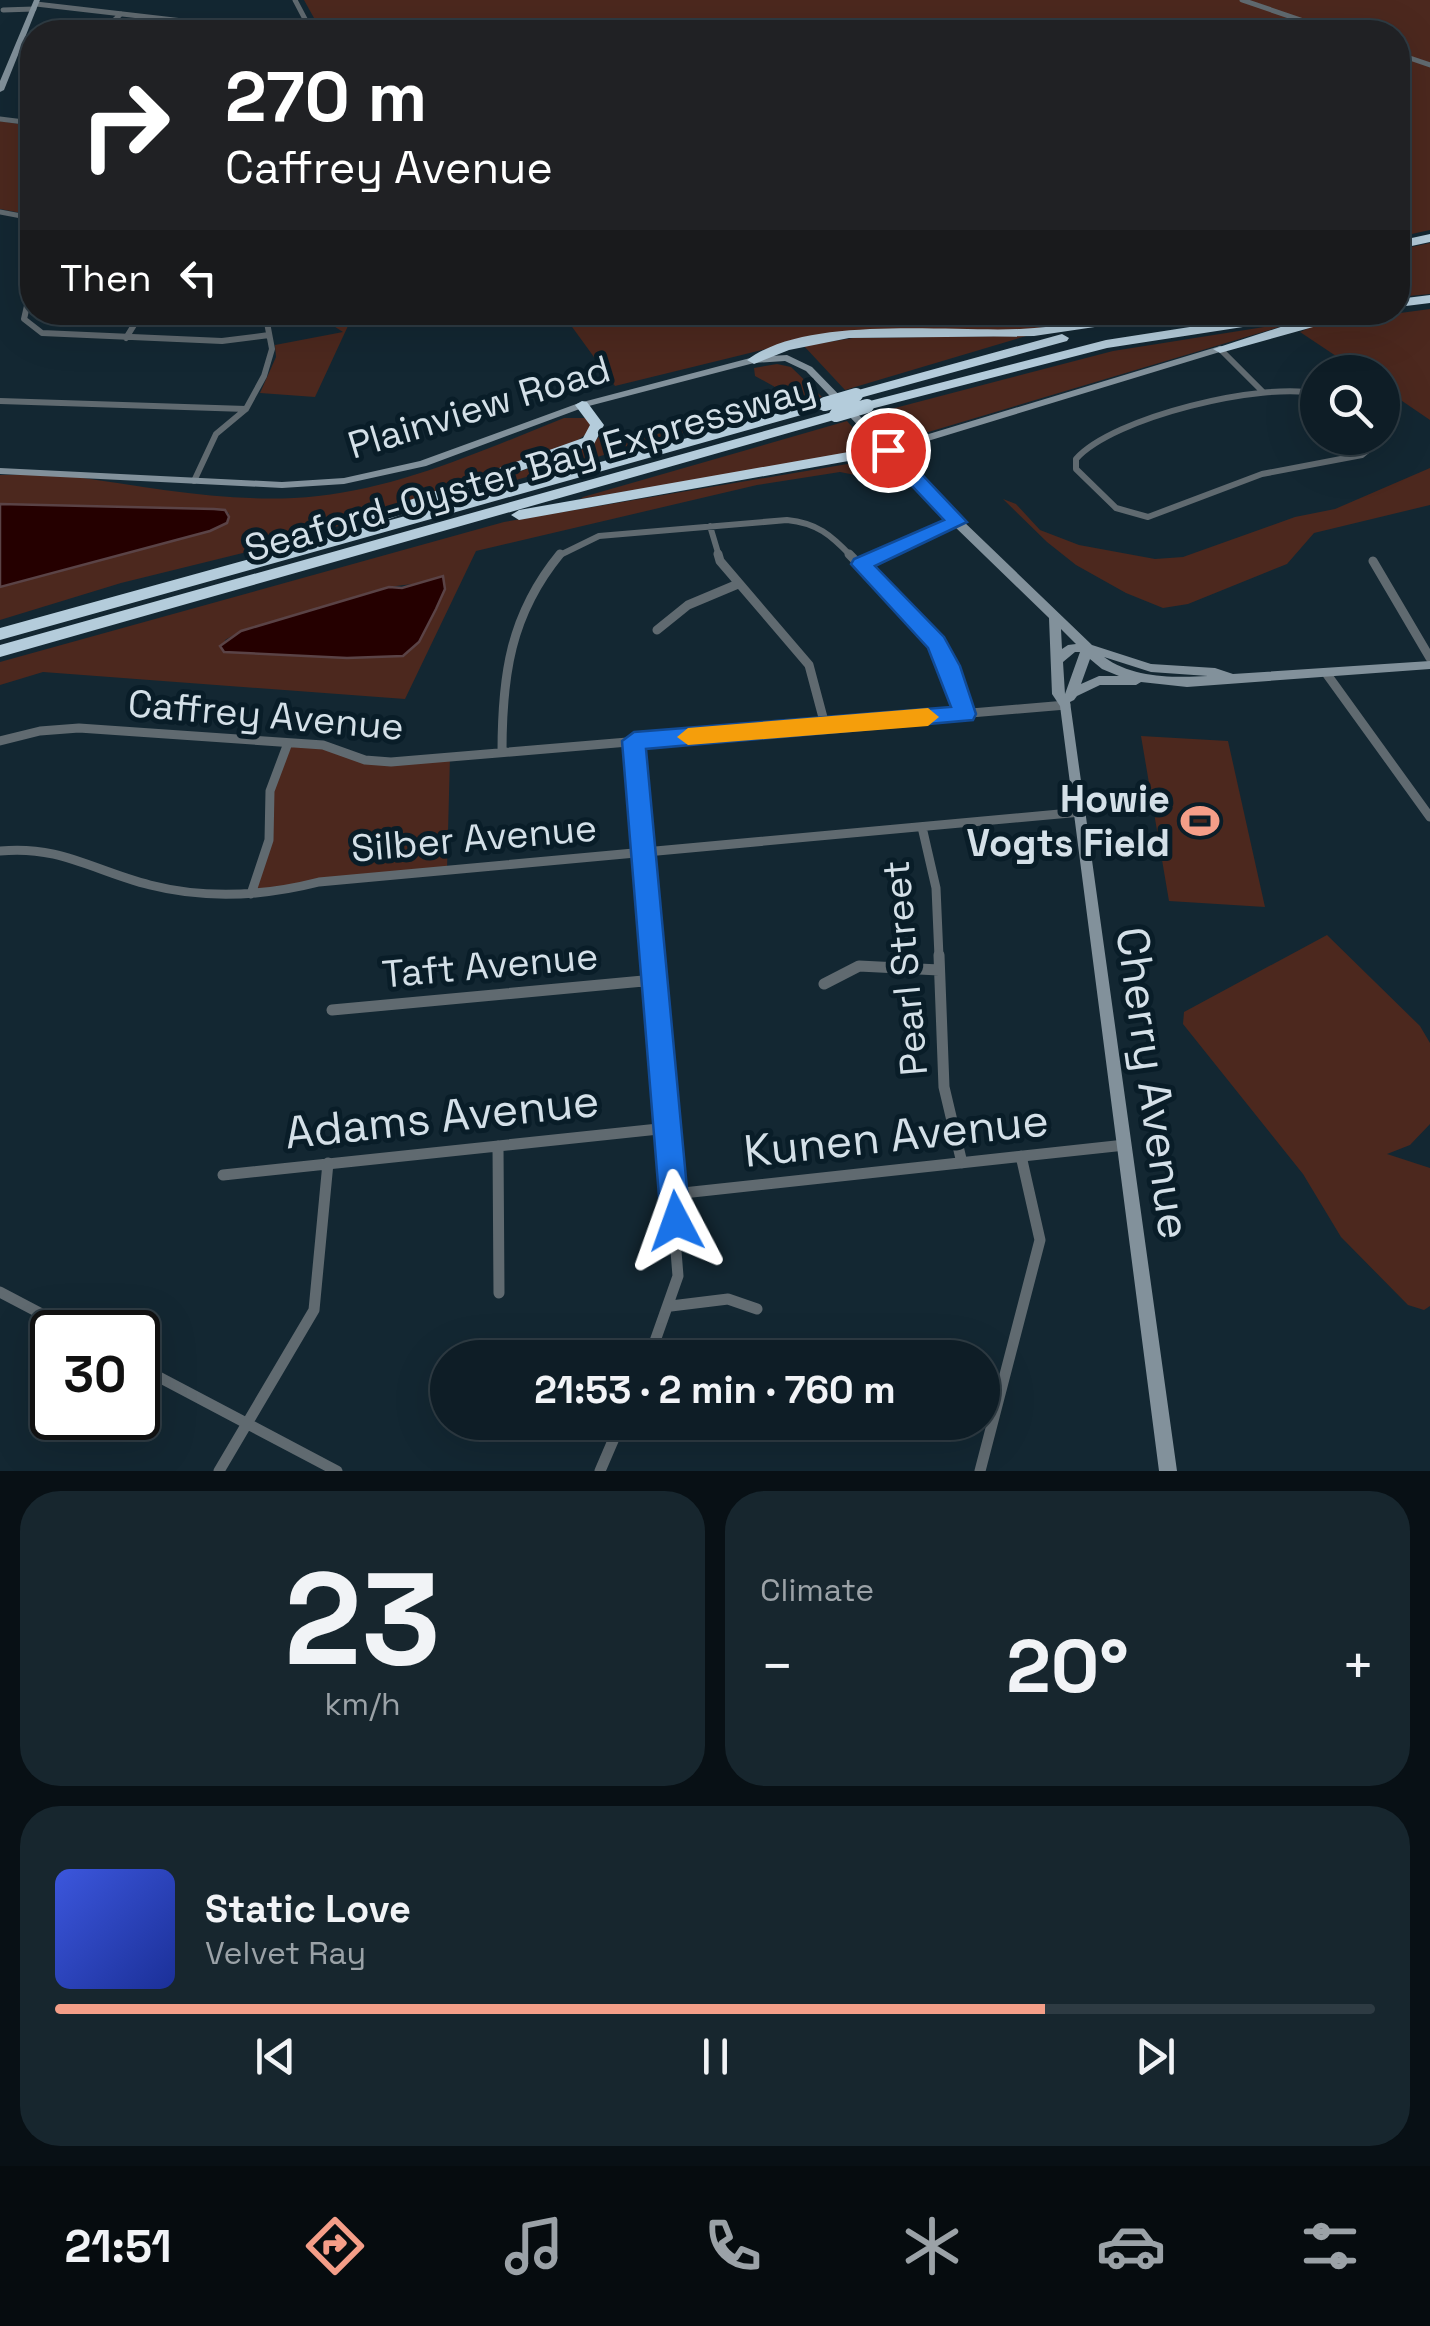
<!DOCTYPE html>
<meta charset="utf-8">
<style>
:root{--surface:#0e1d26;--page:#17262e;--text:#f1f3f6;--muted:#9ba2a7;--line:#2e3b43;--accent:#f49e88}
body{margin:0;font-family:"Space Grotesk",sans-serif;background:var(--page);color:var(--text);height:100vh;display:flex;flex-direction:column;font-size:38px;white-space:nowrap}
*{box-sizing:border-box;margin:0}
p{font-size:32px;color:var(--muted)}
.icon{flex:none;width:55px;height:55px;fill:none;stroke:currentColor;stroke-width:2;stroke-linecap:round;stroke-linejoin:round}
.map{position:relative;height:1471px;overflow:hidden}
.details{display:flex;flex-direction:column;gap:20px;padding:20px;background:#081015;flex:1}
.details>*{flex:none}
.top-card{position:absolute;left:20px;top:20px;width:1390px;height:305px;border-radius:40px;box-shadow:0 10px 40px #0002,0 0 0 2px var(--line);background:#202124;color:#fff;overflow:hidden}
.tools{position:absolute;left:1300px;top:355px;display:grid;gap:20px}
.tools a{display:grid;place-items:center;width:100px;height:100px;border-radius:50%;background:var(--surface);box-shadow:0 10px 40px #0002,0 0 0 2px var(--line);font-size:50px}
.speed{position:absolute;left:30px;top:1310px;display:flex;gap:20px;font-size:50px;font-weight:700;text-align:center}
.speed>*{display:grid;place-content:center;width:130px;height:130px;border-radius:50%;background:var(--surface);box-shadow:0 10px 40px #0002,0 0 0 2px var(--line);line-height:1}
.speed .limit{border:5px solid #111;border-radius:15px;background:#fff;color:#111}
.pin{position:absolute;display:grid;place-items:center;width:85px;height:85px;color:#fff;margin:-42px;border:5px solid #fff;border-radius:50%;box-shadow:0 2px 10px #0007}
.me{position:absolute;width:110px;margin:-55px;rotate:356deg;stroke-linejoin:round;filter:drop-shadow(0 0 8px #0008)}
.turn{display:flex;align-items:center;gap:35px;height:210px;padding:0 40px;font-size:45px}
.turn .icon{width:130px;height:130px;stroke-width:2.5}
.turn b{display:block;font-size:70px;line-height:85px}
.then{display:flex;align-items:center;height:95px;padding:0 40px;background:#0003;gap:20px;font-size:38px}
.big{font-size:75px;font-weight:700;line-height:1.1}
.details .widget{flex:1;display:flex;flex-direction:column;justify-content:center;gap:15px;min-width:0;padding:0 35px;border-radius:40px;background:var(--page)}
.details .dial{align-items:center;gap:0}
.dial b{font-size:130px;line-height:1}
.song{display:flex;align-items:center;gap:30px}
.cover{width:120px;height:120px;border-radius:15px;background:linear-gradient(135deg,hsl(230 70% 55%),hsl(230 70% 35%))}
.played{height:10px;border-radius:5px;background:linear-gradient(90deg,var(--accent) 75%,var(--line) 75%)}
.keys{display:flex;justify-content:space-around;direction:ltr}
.heat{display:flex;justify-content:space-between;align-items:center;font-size:55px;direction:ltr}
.details .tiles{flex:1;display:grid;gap:20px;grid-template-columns:1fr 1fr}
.widget:last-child{grid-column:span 2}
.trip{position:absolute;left:430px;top:1340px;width:570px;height:100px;border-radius:50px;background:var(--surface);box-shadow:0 10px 40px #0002,0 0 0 2px var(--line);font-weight:700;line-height:100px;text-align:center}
.dock{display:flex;height:160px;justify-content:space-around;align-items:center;background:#060c0f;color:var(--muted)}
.dock .icon{width:70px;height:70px}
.dock .on{color:var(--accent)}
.dock b{font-size:45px;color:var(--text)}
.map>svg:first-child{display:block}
</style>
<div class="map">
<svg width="1430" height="1471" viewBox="0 0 1430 1471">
<rect width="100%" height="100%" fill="#132732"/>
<path fill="#4c281e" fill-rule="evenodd" d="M304,0H1430V230L1398,237V32H300L314,18Z
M0,121L32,126V215L0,209Z
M1430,243V294L1398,297V250Z
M1430,309V420L1383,388L1382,372H1360L1300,332L1318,324Z
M326,313H354L315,397L260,393L276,357L275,345L343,332L329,323Z
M562,313H1114L1028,330L831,333L615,386Z
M1296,322L905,439L889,433L872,414L1113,351Z
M1026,336L845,390L804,346L853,338Z
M777,364L791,367L822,397L776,406L414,509L586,448L608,429L634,439L700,425L776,398L779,394L775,387L755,376L754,368Z
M564,418H586L590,423L589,432L578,440L308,537L121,583L0,620V587L210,531L227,523L229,513L214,509L0,504V475C25,475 51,474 76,477C156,488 237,505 318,496C403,487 486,449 564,418Z
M847,421L874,451L580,499L583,497Z
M871,460L896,483L840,472L757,485L476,551L405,699L43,672L0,685V662L504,522ZM421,583L445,589L419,641L403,656L347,658L224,652L225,640L241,631L388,587Z
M1430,468V505L1314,533L1287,564L1188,604L1163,608L1126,593L1076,565L1047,542L1003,499L1016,504L1040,530L1079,545L1155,559L1183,557L1295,517L1335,509Z
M1141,736L1228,741L1265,907L1169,901Z
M288,743L323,745L365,760L450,757L447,870L251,894L269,840L268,806Z
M1327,935L1420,1026L1430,1043V1124L1410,1145L1387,1154L1430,1168V1306L1424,1310L1408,1305L1341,1237L1303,1174L1183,1024L1184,1012Z"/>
<path fill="#250000" stroke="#5a4346" stroke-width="2.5" d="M0,504L214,509L225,510L229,517L227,523L210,531L0,587Z
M443,576L445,589L436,609L419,642L403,656L347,658L224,652L220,646L241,631L389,587L402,588Z"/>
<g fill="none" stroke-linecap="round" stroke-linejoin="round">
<path stroke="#606a70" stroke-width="5" d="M1242,0L1336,32
M36,4L226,26L247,32
M3,10L34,9
M101,32L121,14
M190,32L201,23
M292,32L305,19L295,0
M1398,54L1430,65
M0,119L32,123
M0,212L32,218"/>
<path stroke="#606a70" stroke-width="6" d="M32,284L24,319L42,333L222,341L269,335
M126,338L142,312
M1220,349L1262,391
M1318,394C1264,381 1113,417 1076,459V469L1116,508L1148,517L1262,474L1362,455L1373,446V438
M0,401L246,409
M194,481L216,434L246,409L264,376L272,349L265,312
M710,526L719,556
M558,556L599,536L787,520C817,523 831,535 851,556
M879,556L957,522"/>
<path stroke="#606a70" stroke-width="9" d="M718,554L720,561L809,665L825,725
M849,554L936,643L949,666L965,714
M1373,561L1430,658
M861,564L885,554
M657,630L688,605L738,584
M1326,673L1430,817
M0,741L40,731L79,728L323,745L365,760L391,762L1066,705
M634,741L652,957
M502,752C502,676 510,615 560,554
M922,827L936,888L939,957
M0,851C60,845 94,871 150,885C205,899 264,896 319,882L1081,812
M251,894L269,840L270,791L288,743"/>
<path stroke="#606a70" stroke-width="11" d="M939,955L944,1087L962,1163
M824,984L859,966L939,970
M332,1010L654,980
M498,1146L499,1293
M223,1175L668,1128
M674,1194L1125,1145
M0,1292L76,1332
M671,1306L728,1299L757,1309
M649,1358L678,1276L652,955
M138,1366L337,1471
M219,1471L314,1310L328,1163
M600,1471L621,1422
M980,1471L1040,1240L1021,1156"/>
<path fill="#82919b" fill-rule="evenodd" d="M34,0H40L4,90L0,92V81Z
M1220,346L1223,347V351L895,451L961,519L1092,645L1151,664L1215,668L1233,674L1430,661V669L1187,687L1141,682L1136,685H1100L1077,696L1074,700L1070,702L1177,1471H1159L1060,706L1052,694L1049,618L953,525L806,371L785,361L754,363L585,407L426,466L344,484L282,488L0,474V468L282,482L344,478L420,461L579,403L754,357L787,355L812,367L889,446ZM1061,629L1076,644L1068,645L1062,649ZM1075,652H1080L1065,694L1063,662ZM1104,657L1151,672L1208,676C1174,678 1132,678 1104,657ZM1090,659L1102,669L1119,676H1099L1081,684Z"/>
<path fill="#b4ccdb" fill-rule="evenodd" d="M1430,234V242L1398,249V241Z
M1430,295V303L1398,307V299Z
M1134,312L1153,314L1115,324L1034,336L849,338L789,350L754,364L747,360C807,315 946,332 1020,329C1058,327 1097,320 1134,312Z
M1287,312H1321L1315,316L1107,348L867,410L860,406L862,403L1106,340Z
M1339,312H1367L1220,353L1213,349L1305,319Z
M1062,334L1069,338L1067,341L856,399L849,395L851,392Z
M825,400L832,404L830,407L0,640V628Z
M582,401L587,402L604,425L594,444L378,523H368L365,519L368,515L583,438L590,425L575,405Z
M836,411L841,412V418L0,657V645Z
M888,445L893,447V453L519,520L511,515L519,510Z"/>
<path stroke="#b4ccdb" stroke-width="14" d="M825,404L856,395
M836,415L867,406"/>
</g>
<path fill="#1a73e8" stroke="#114b97" stroke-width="2.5" d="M888,444L895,446L967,522L875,566L944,637L960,666L976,714L973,720L646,749L690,1221L686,1232L676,1236L665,1232L661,1221L622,741L634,732L951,707L928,648L851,564L854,559L944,520L882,454L879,450Z"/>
<path fill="#f59e0b" d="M928,708L939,717L928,726L688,745L677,737L688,728Z"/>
<defs>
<g id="stadium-bare" transform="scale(3)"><path d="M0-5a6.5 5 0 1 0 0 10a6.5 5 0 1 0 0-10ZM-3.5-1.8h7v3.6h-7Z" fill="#f49e88" stroke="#091d28" stroke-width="2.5" paint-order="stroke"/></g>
</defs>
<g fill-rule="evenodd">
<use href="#stadium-bare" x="1200" y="821"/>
</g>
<g text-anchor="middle" stroke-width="10" stroke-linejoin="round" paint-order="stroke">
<g font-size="38" fill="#d4e0e8" stroke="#091d28">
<text transform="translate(479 407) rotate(-17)" y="13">Plainview Road</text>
<text transform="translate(530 468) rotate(-16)" y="13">Seaford-Oyster Bay Expressway</text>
<text transform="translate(266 715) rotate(5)" y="13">Caffrey Avenue</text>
<text transform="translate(474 838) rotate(-5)" y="13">Silber Avenue</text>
<text transform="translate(490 965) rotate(-5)" y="13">Taft Avenue</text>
<text transform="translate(905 968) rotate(-95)" y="13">Pearl Street</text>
</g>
<g font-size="38" font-weight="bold" fill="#d4e0e8" stroke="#091d28" text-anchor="end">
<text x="1170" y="812">Howie<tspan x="1170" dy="44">Vogts Field</tspan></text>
</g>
<g font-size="45" fill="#d4e0e8" stroke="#091d28">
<text transform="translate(1154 1083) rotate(82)" y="16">Cherry Avenue</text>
<text transform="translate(442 1116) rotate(-6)" y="16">Adams Avenue</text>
<text transform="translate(896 1135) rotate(-6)" y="16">Kunen Avenue</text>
</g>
</g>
</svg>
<div class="tools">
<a><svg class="icon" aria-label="search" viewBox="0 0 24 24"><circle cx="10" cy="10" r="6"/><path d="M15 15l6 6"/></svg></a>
</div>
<div class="speed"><div class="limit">30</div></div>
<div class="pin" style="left:888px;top:450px;background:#d93025"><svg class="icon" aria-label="arrive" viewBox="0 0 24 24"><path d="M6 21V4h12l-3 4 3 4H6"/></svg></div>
<svg class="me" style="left:676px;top:1221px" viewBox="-20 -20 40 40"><path d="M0-17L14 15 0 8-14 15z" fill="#1a73e8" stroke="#fff" stroke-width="4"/></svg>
<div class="trip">21:53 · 2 min · 760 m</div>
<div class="top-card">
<div class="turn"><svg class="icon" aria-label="right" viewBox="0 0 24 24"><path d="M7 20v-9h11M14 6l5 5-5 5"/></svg><div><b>270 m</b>Caffrey Avenue</div></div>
<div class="then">Then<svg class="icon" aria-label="left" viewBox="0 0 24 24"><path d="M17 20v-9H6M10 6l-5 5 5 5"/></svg></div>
</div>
</div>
<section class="details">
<div class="tiles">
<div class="widget dial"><b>23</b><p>km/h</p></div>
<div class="widget"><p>Climate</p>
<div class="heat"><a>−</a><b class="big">20°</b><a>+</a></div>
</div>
<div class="widget">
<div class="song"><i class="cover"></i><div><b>Static Love</b><p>Velvet Ray</p></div></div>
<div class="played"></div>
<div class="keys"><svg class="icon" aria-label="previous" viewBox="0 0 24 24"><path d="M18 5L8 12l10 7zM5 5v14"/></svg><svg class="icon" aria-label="pause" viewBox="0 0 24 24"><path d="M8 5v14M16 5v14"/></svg><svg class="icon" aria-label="next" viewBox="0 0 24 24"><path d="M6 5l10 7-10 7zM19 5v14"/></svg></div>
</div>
</div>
</section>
<nav class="dock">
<b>21:51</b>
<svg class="icon on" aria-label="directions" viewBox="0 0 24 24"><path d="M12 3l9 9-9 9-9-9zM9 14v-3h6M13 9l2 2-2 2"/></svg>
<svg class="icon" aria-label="music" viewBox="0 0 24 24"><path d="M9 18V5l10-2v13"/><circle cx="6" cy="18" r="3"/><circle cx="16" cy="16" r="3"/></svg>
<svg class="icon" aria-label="phone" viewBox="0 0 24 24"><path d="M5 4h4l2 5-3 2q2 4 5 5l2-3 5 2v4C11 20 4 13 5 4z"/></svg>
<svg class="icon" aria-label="climate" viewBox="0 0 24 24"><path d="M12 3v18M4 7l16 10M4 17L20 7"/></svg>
<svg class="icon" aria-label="car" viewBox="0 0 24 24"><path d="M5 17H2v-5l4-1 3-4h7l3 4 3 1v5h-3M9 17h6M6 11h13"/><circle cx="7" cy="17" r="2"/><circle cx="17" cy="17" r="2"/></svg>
<svg class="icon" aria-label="filters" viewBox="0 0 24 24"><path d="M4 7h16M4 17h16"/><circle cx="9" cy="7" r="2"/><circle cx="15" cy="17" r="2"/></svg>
</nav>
